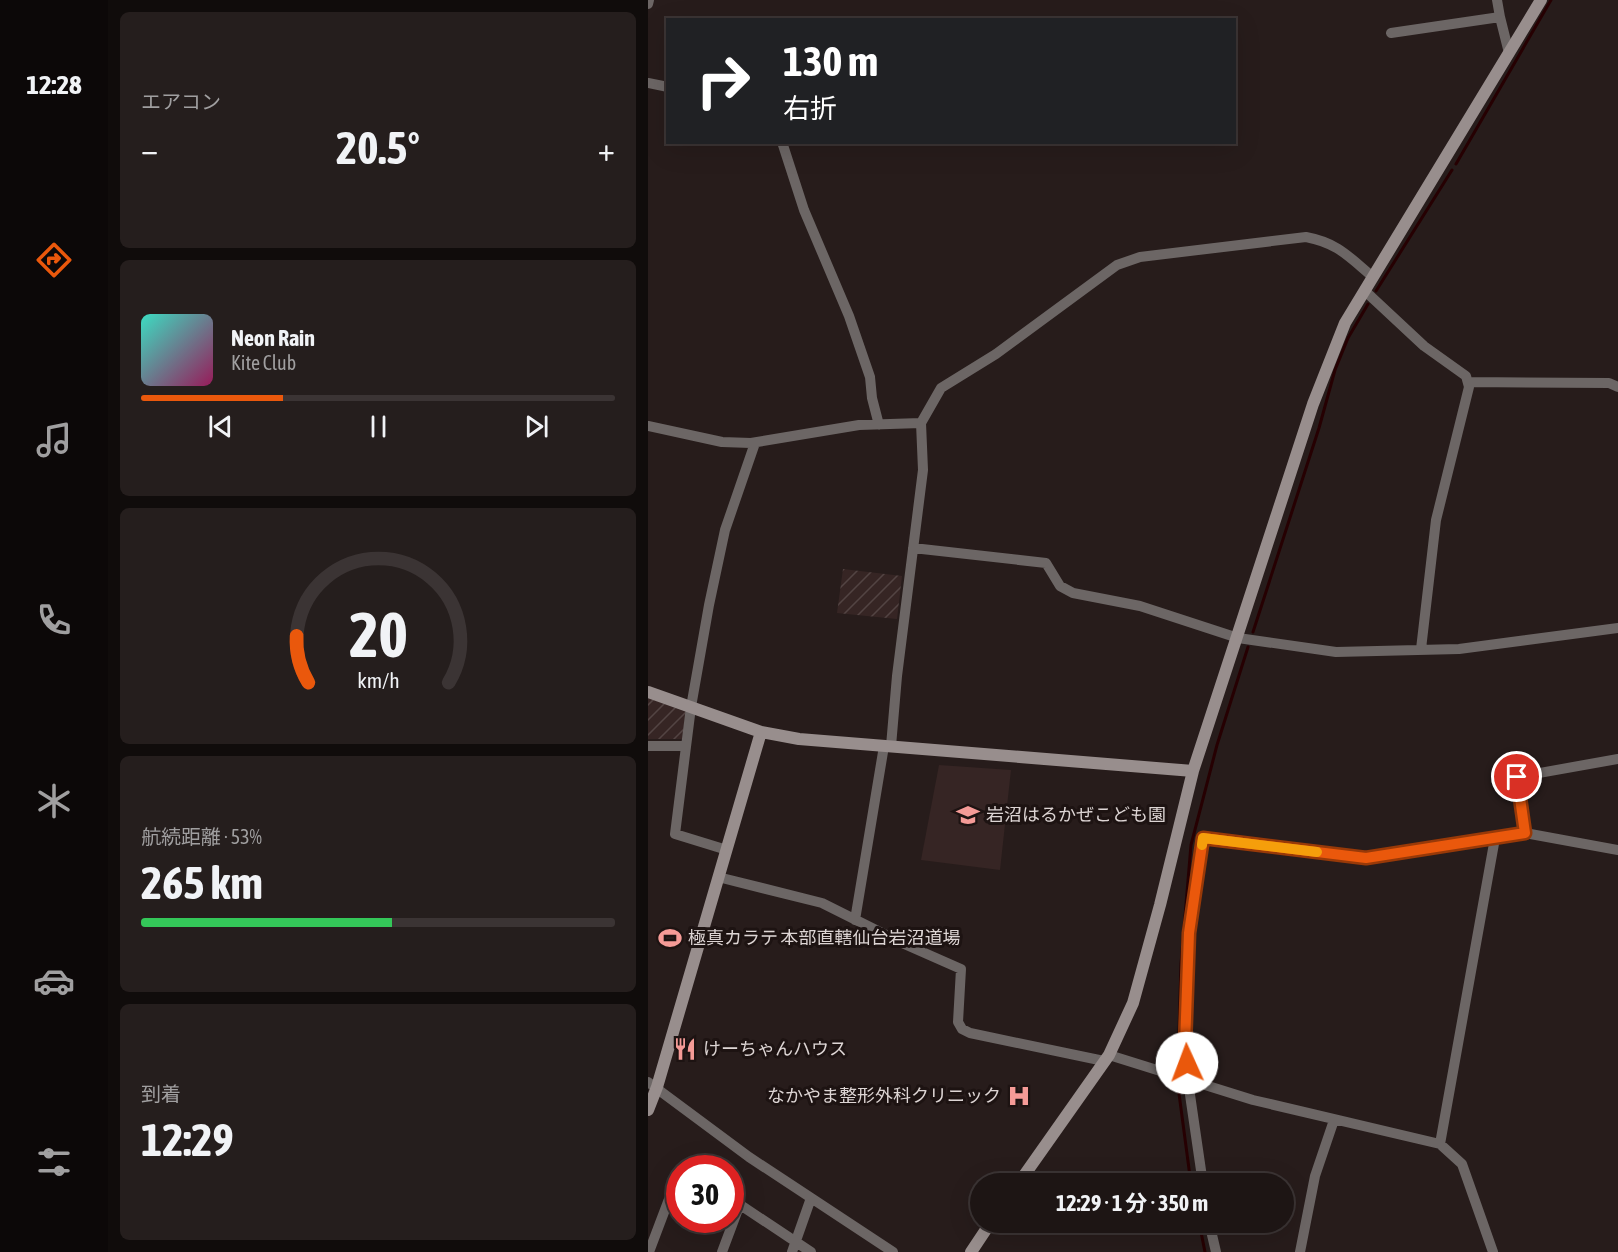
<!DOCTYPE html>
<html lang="ja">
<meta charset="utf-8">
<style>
:root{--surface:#1d1514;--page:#251e1d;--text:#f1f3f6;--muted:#a09fa0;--line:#3b3434;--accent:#ea580c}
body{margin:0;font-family:"Asap Condensed","Noto Sans JP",sans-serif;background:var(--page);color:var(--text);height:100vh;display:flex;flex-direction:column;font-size:22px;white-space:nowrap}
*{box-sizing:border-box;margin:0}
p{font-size:20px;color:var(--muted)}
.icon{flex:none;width:33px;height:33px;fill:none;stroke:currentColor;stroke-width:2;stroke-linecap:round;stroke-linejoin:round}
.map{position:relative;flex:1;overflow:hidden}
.details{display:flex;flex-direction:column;gap:12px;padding:12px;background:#100c0b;width:540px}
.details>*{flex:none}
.top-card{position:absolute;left:18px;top:18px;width:570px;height:126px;border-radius:0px;box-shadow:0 6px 24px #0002,0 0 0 2px var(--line);background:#202124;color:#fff;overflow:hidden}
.speed{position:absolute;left:18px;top:1155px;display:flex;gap:12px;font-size:30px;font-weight:700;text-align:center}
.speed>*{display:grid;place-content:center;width:78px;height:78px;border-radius:50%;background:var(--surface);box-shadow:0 6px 24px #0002,0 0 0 2px var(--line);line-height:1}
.speed .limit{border:9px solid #d22;background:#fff;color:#111}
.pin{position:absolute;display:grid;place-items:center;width:51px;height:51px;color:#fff;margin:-26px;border:3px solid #fff;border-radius:50%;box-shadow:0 2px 6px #0007}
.me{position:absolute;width:66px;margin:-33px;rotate:358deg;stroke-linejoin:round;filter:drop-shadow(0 0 4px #0008)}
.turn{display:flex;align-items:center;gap:21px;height:126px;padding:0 18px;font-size:27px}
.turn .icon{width:78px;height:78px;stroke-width:2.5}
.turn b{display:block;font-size:42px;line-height:51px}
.big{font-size:45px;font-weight:700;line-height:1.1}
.details .card{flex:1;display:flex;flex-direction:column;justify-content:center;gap:9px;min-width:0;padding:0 21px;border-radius:9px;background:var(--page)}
.details .dial{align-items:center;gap:0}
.dial svg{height:156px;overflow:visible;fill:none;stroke:var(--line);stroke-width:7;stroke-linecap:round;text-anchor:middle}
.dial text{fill:var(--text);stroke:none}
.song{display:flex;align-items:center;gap:18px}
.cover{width:72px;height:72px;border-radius:9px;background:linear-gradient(135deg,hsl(170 70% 55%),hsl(330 70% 35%))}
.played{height:6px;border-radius:3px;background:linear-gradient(90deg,var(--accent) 30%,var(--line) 30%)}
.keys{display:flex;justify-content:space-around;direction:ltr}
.heat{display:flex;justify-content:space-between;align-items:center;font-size:33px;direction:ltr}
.charge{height:9px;border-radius:4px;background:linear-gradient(90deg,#34c759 53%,var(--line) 0)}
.trip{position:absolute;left:322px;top:1173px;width:324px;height:60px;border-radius:30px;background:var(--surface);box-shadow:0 6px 24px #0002,0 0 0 2px var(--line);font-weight:700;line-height:60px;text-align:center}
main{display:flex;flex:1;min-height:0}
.tabs{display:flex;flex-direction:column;width:108px;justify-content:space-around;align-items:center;background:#0c0808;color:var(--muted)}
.tabs .icon{width:42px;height:42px}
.tabs .on{color:var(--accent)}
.tabs b{font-size:27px;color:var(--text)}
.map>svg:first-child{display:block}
</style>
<main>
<nav class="tabs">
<b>12:28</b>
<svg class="icon on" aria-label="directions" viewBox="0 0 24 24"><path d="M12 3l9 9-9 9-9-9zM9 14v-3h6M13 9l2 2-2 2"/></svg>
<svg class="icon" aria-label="music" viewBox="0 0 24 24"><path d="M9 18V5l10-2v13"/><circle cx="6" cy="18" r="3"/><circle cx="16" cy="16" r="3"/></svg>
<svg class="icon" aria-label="phone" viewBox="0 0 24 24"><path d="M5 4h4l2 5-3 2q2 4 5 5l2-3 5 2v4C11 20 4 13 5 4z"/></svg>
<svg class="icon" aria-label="climate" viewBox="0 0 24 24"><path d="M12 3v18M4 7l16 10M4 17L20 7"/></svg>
<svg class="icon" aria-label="car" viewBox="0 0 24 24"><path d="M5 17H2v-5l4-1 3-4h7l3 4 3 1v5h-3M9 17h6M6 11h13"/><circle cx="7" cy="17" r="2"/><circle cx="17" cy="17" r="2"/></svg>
<svg class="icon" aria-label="filters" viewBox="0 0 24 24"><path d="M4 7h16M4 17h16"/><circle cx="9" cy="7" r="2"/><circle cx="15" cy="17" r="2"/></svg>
</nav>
<section class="details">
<div class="card"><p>エアコン</p>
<div class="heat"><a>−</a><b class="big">20.5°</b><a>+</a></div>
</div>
<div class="card">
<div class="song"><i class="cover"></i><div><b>Neon Rain</b><p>Kite Club</p></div></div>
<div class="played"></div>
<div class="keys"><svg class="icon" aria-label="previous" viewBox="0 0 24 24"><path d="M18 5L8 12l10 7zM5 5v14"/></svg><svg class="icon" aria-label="pause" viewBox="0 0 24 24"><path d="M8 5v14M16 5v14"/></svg><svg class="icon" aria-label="next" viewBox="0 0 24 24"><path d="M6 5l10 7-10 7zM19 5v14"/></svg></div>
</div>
<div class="card dial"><svg viewBox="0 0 100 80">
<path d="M14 69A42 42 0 1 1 86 69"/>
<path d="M14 69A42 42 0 0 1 8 45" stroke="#ea580c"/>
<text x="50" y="56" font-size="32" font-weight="700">20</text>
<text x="50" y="72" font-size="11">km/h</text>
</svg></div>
<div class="card"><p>航続距離 · 53%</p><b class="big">265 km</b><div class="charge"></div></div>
<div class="card"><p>到着</p><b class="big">12:29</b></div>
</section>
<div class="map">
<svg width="970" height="1252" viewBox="0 0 970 1252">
<defs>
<pattern id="industrial-furrows" width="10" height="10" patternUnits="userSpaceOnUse" patternTransform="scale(1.5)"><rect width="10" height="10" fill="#362524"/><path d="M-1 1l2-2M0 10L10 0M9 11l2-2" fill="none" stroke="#534443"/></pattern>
</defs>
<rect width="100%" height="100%" fill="#271c1b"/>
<path fill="#362524" d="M291,765L363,770L352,870L273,860Z"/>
<path fill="url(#industrial-furrows)" d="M195,569L254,576L249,619L189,613Z
M0,698L38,712L34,739H0Z"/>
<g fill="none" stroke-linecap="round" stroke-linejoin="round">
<path stroke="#260002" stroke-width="3" d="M808,164L903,0
M728,291L804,170
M605,632L671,428L687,370L700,338L720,304
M530,1068L533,964L543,845L569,745L600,647
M530,1086L543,1184
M551,1222L557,1252"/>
<path stroke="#6c6665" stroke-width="10" d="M0,4L1,0
M852,17L861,53
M743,33L852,17L849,0
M0,83L20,87
M134,142L156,210L201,316L222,377L224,398L231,425
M717,291L776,346L818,376L821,387L788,520L773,649
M820,382L961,383L970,387
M0,426L74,442L103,443L211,425L273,423
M265,548L398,563L412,586L425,593L492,606L590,638L688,652L811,649L970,628
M0,746H37
M243,746L249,676L275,470L273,423L293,388L348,354L469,265L492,257L658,237C690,243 701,257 725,277
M877,833L869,777L970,759
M79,850L27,834L43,707L61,605L77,530L107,443
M70,877L174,903L254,943L313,969L310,1022L314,1029L322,1033L456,1061
M207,920L236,746
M461,1055L605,1100L792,1144L814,1164L845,1252
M0,1082L101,1157L245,1252
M792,1144L847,838
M555,1184L540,1081L538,1045L541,933L555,838L718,858L877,833L970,850
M82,1198L163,1252
M561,1222L568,1252
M1,1252L32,1170
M74,1252L92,1204
M144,1252L163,1198
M652,1252L667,1176L686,1120"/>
<path stroke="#988e8d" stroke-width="12" d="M0,692L113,732L151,739L545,771
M0,1110L9,1087L113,732
M370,1184L461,1055L485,1003L512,905L545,771L665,404L697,323L893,0
M323,1252L343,1222"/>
</g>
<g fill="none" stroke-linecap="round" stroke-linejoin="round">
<g stroke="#983908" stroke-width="15">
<path id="route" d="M539,1063L537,1045L541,933L555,838L718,858L877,833L869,777"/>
</g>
<use href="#route" stroke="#ea580c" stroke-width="10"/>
<path stroke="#f59e0b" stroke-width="10" d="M554,845L555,838L669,852"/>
</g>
<defs>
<g id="school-bare" transform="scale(1.8)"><path d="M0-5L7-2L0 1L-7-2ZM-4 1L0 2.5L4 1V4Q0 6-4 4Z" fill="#f59b97" stroke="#1d1312" stroke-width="2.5" paint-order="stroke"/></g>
<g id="stadium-bare" transform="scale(1.8)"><path d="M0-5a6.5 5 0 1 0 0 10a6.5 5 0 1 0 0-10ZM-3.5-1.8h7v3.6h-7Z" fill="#f59b97" stroke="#1d1312" stroke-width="2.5" paint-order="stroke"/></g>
<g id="restaurant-bare" transform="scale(1.8)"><path d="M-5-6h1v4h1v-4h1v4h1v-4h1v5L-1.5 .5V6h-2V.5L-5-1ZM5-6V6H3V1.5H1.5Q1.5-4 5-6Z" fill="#f59b97" stroke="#1d1312" stroke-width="2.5" paint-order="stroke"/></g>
<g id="hospital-bare" transform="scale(1.8)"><path d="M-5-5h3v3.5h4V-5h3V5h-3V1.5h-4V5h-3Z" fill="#f59b97" stroke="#1d1312" stroke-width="2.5" paint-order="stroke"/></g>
</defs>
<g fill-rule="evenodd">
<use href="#school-bare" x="320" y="815"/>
<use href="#stadium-bare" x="22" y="938"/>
<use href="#restaurant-bare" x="37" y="1049"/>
<use href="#hospital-bare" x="371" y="1096"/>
</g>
<g text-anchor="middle" stroke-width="6" stroke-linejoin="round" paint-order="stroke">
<g font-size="18" fill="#ddd5d4" stroke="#1d1312" text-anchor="start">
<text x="338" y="821">岩沼はるかぜこども園</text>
<text x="40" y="944">極真カラテ 本部直轄仙台岩沼道場</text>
<text x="55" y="1055">けーちゃんハウス</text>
<text x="353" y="1102" text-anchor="end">なかやま整形外科クリニック</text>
</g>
</g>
</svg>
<div class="speed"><div class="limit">30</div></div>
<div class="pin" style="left:869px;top:777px;background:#d93025"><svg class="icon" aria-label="arrive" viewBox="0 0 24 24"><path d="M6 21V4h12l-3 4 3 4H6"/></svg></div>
<svg class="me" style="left:539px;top:1063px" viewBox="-20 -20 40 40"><circle r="19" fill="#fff"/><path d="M0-13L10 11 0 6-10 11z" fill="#ea580c"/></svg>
<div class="trip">12:29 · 1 分 · 350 m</div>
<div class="top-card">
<div class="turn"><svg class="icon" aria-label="right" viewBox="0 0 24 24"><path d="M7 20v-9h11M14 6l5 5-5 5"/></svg><div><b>130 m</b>右折</div></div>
</div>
</div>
</main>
